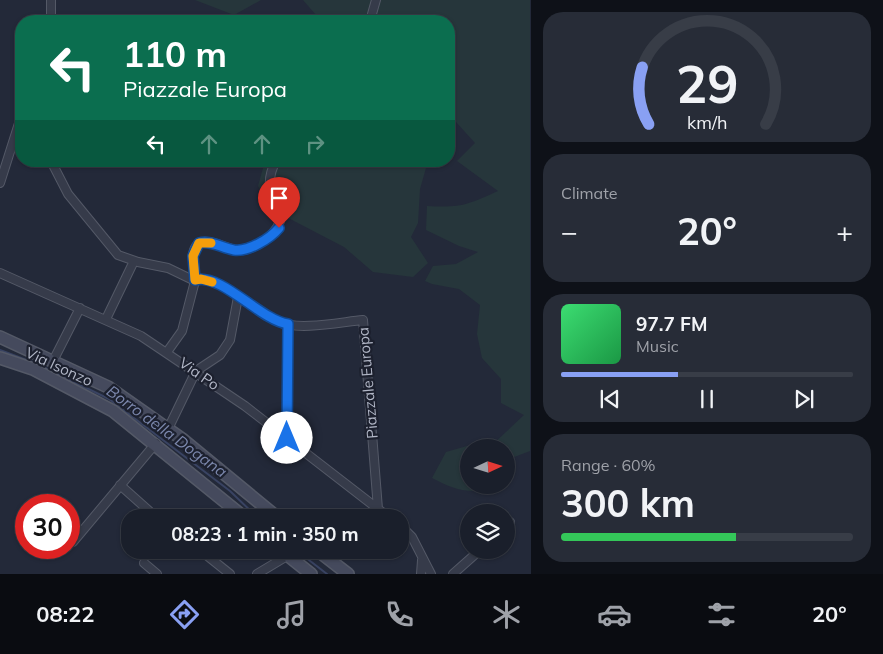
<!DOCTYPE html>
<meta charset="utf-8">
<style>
:root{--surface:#1a1f2b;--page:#272c37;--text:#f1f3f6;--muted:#9fa2a9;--line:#383d47;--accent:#89a0f3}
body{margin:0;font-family:Mulish,sans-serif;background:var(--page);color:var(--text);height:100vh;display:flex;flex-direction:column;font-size:19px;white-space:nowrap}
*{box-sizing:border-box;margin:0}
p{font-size:16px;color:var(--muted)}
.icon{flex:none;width:28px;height:28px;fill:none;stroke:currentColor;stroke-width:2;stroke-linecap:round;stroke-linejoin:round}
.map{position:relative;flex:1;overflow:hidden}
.panel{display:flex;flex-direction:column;gap:12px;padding:12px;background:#0e1118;width:352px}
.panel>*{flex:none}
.hud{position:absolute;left:15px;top:15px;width:440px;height:152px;border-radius:20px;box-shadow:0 1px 4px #0004,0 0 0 1px var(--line);background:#0b6e4f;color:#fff;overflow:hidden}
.needle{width:32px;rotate:86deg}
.buttons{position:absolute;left:460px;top:439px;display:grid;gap:10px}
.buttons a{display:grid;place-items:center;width:55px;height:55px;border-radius:50%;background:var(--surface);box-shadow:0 1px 4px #0004,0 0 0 1px var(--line);font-size:25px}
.speed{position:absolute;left:15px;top:494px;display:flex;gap:10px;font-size:25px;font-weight:700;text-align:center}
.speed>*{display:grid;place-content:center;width:65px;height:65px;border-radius:50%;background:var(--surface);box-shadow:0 1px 4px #0004,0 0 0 1px var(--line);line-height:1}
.speed .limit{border:8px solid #d22;background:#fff;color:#111}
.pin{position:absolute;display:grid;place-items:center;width:42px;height:42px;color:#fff;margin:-51px -21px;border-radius:50% 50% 50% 0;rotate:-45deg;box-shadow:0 0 5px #0007}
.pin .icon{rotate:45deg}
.me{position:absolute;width:55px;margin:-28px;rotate:0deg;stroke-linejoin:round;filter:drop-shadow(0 0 4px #0008)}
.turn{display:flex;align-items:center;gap:18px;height:105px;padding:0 25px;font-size:22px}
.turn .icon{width:65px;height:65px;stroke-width:2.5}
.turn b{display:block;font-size:35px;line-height:42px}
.lanes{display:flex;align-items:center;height:48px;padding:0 25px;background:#0003;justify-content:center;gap:25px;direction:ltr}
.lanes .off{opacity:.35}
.big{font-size:38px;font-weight:700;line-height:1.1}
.panel .tile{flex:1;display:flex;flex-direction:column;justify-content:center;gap:8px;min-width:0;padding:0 18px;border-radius:20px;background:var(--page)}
.panel .dial{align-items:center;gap:0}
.dial svg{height:130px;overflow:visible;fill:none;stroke:var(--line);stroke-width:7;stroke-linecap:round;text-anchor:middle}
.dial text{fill:var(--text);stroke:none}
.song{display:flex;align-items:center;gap:15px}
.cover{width:60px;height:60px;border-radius:8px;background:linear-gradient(135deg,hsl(140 70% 55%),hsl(140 70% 35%))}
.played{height:5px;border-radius:2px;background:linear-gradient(90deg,var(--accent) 40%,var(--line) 40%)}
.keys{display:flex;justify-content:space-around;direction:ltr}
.heat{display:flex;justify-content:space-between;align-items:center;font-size:28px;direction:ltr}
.charge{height:8px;border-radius:4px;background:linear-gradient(90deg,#34c759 60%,var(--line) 0)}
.trip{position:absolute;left:121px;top:509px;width:288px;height:50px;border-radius:20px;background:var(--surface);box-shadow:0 1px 4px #0004,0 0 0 1px var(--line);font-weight:700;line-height:50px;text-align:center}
.tab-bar{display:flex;height:80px;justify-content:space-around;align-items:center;background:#0a0c11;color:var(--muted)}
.tab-bar .icon{width:35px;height:35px}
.tab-bar .selected{color:var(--accent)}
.tab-bar b{font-size:22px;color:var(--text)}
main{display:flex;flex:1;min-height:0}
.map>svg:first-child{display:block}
</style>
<main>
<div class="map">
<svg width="531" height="574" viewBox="0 0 531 574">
<rect width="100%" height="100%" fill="#232939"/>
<path fill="#26363b" d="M195,0H261L234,15Z
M303,0H530V451L509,459L506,463V448L490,447L524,415L501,403V379L482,358L477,334L480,305L459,289L432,284L425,281L433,266L456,264L478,252L459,246L426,230L427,206C461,208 467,205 498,191L457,161L475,143L456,122L449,120V21H314L316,15Z
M265,161H428L420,189L418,223L411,237L428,263L413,277L373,272L344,247L271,209L258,186Z
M467,446L473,447L469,448V485H492L488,490C465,493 453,489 432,478L446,452Z"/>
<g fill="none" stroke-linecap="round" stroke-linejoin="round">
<path stroke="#394362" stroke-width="2" d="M0,350L37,364L109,399L230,491L258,518
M296,550L327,574"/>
<g stroke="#545967" stroke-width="10">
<path id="street" d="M51,0V21
M370,21L376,0
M51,161L68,194L118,255L138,262L168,268L195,281L182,331L167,352
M276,161C265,180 270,198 281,214C281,233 255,251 237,250C227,249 203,235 196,246C189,256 196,270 195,281C218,273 257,313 279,322C299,331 341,322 363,320L378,509L390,518
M0,183L21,117
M0,273L141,336L245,406L378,509
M106,319L134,261
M53,361L80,308
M168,429L196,371L220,355L230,340L238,297
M287,438L288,324
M120,485L157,518
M400,525L412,537L431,574
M506,526L510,522
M69,543L73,542L156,443
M200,550L230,574
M144,563L157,574
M257,574L287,556
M421,574L422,560
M453,574L480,550"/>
</g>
<g stroke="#545967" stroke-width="14">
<path id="secondary" d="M0,337L108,387L182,439L278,518
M0,358L33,369L113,411L245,518
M281,550L311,574
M317,550L348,574"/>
</g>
<use href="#street" stroke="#363b4a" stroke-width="8"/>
<use href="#secondary" stroke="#454a5d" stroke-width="11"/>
</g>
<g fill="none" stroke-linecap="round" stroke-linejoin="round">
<g stroke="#114b97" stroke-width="12">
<path id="route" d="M279,228C270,239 248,252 234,250C222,248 211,240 199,243L193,256L195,280C222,273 260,320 288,324L287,438"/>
</g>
<use href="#route" stroke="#1a73e8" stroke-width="9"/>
<path stroke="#f59e0b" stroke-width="9" d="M211,243H199L193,256L195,280L201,279L212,282"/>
</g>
<g text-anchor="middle" stroke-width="4.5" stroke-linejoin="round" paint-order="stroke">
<g font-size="15" fill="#b1b6c6" stroke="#1c202e">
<text transform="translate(59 367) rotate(25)" y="5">Via Isonzo</text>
<text transform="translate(199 374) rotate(35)" y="5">Via Po</text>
<text transform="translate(368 383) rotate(-95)" y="5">Piazzale Europa</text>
</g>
<g font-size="16" font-style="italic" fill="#7b87ac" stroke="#1c202e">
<text transform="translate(167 431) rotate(36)" y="6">Borro della Dogana</text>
</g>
</g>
</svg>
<div class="buttons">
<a><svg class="needle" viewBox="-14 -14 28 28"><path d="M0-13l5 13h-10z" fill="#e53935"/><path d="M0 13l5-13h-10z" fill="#9fa2a9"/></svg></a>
<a><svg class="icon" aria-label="layers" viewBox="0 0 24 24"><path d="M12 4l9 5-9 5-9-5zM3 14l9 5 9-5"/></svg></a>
</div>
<div class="speed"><div class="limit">30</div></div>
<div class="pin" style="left:279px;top:228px;background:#d93025"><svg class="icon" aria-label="arrive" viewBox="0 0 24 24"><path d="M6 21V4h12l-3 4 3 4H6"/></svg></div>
<svg class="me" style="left:287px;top:438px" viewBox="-20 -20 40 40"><circle r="19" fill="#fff"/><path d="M0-13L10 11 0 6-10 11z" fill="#1a73e8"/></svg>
<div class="trip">08:23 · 1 min · 350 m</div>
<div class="hud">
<div class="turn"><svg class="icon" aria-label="left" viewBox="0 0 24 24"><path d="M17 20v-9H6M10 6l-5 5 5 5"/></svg><div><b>110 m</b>Piazzale Europa</div></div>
<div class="lanes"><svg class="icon" aria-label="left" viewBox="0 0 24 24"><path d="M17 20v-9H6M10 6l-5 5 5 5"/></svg><svg class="icon off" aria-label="ahead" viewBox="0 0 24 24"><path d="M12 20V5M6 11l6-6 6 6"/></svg><svg class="icon off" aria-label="ahead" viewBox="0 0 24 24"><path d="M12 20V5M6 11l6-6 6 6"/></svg><svg class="icon off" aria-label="right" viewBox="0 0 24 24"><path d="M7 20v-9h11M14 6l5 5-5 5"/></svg></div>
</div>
</div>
<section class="panel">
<div class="tile dial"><svg viewBox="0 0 100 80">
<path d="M14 69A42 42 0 1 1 86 69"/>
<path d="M14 69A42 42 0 0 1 10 34" stroke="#89a0f3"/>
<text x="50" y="56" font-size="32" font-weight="700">29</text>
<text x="50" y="72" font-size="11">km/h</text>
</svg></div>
<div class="tile"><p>Climate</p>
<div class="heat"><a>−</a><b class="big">20°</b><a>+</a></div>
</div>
<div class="tile">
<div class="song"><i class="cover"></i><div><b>97.7 FM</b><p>Music</p></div></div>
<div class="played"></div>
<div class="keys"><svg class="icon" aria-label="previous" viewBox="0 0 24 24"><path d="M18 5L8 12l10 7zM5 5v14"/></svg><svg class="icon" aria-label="pause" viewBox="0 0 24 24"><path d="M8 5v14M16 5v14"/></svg><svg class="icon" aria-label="next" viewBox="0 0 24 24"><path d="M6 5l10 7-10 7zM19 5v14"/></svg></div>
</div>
<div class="tile"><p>Range · 60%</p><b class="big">300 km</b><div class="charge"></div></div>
</section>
</main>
<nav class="tab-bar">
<b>08:22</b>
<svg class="icon selected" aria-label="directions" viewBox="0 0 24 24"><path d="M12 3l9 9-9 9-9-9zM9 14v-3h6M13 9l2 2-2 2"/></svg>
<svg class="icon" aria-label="music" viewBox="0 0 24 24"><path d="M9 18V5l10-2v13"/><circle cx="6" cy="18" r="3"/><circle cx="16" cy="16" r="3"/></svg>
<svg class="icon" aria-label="phone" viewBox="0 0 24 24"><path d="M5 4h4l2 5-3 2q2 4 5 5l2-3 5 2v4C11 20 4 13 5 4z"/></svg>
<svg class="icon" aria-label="climate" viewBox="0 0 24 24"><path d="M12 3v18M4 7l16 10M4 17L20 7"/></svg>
<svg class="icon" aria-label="car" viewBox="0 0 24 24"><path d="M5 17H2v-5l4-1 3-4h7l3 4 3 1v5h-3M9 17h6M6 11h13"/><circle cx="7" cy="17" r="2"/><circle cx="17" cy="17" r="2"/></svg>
<svg class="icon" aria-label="filters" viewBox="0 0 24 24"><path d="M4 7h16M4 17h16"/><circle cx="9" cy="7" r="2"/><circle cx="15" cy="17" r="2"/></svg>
<b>20°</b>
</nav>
